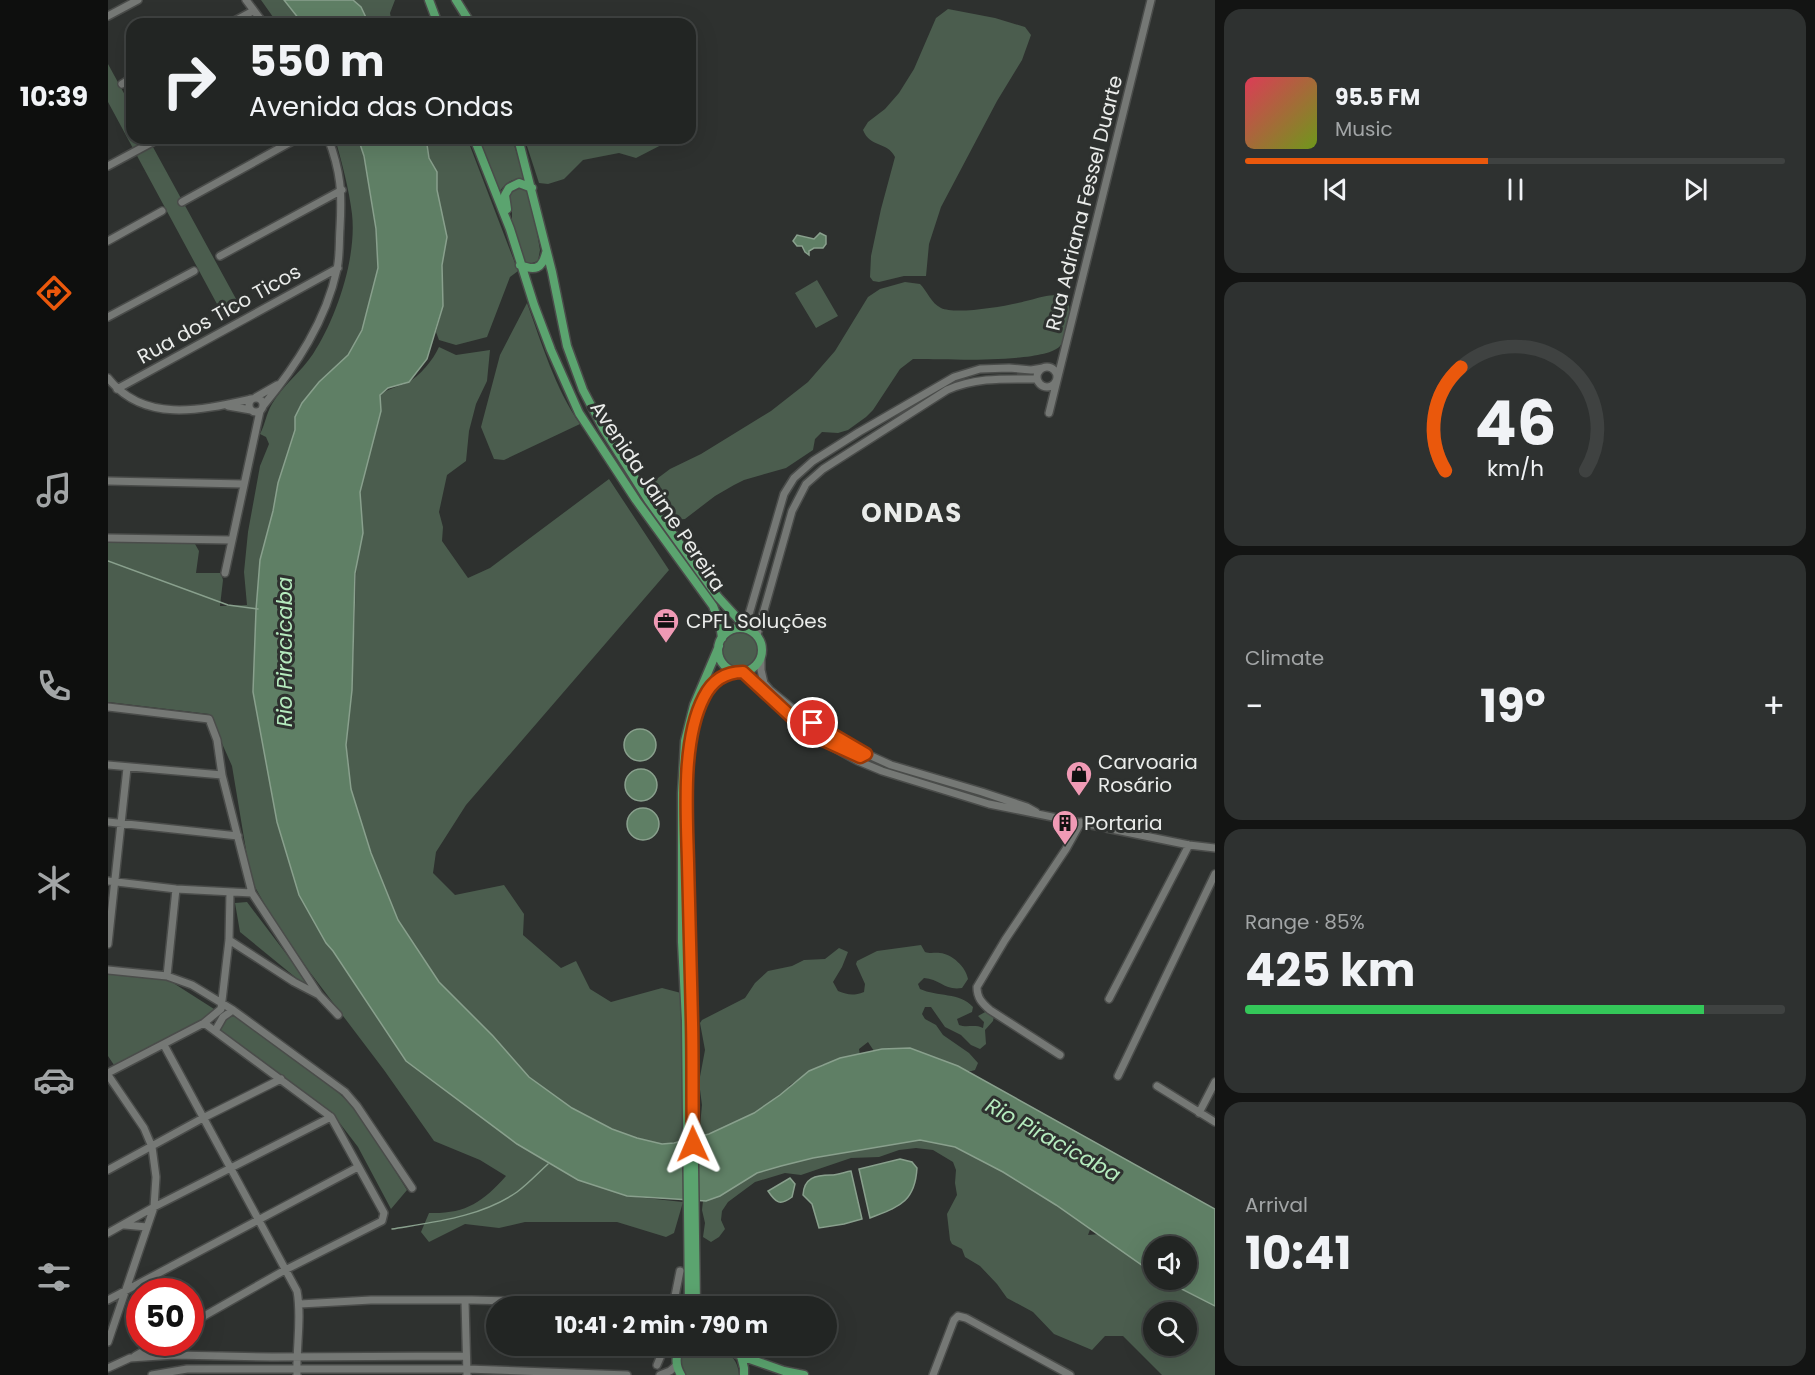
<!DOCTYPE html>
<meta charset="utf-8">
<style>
:root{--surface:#222523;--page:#2e3130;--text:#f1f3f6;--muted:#a2a5a6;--line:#3f4241;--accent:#ea580c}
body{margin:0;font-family:Poppins,sans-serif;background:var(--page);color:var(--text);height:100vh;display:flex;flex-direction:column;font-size:22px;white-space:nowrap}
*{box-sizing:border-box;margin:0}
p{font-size:20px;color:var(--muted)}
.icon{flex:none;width:33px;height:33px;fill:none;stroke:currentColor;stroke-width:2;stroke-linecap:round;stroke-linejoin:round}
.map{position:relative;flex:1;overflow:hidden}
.panel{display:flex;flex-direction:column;gap:9px;padding:9px;background:#131413;width:600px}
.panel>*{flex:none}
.hud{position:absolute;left:18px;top:18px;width:570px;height:126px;border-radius:18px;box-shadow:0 6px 24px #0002,0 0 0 2px var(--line);background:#222523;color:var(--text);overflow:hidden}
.buttons{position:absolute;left:1035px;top:1236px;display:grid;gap:12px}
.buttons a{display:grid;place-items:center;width:54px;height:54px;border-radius:50%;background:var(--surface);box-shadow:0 6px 24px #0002,0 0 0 2px var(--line);font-size:30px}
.speed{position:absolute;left:18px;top:1278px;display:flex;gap:12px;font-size:30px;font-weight:700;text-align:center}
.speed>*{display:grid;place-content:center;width:78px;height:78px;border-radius:50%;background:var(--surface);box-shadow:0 6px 24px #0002,0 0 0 2px var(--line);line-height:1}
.speed .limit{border:9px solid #d22;background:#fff;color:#111}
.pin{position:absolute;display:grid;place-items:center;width:51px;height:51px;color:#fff;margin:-26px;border:3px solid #fff;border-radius:50%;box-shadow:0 2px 6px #0007}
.me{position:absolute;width:66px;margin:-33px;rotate:359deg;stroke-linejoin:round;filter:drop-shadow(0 0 4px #0008)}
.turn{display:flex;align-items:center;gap:21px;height:126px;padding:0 24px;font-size:27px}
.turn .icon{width:78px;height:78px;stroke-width:2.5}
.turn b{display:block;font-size:42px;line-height:51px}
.big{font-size:45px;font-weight:700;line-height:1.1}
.panel .card{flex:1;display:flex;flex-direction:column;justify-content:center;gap:9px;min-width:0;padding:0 21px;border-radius:18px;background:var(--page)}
.panel .dial{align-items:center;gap:0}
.dial svg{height:156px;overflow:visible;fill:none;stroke:var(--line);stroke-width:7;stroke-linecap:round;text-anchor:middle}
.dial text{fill:var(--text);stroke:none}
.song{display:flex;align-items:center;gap:18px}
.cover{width:72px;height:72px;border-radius:9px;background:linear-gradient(135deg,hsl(350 70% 55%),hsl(80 70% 35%))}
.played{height:6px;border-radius:3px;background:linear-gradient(90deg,var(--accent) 45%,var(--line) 45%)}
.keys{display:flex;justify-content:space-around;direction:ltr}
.heat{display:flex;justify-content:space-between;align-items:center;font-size:33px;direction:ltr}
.charge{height:9px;border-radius:4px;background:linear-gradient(90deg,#34c759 85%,var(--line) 0)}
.trip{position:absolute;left:378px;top:1296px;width:351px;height:60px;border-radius:30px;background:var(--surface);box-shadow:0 6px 24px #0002,0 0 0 2px var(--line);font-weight:700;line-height:60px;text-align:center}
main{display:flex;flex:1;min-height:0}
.dock{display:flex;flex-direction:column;width:108px;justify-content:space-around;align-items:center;background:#0e0f0e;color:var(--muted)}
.dock .icon{width:42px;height:42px}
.dock .selected{color:var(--accent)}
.dock b{font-size:27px;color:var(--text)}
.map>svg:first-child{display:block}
</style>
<main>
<nav class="dock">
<b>10:39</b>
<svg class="icon selected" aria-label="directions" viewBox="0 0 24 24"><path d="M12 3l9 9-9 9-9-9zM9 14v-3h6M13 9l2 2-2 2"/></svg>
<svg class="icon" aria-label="music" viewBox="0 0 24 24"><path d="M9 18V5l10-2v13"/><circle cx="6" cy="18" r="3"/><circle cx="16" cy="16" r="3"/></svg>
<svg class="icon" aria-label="phone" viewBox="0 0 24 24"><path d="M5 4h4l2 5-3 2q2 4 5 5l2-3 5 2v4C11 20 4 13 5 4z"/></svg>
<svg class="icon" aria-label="climate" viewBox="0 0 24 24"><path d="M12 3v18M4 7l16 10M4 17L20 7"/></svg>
<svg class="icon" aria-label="car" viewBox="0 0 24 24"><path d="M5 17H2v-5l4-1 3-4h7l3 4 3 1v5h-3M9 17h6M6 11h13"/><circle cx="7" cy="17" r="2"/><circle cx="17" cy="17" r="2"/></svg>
<svg class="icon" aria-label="filters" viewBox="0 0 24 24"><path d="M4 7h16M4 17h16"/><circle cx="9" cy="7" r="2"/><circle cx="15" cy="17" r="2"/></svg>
</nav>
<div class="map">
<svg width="1107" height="1375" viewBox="0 0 1107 1375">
<rect width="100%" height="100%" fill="#2e312f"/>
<path fill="#4b5d4e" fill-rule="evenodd" d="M153,0H176L195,24H170Z
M245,0H287L282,13L284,24H260L253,7Z
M840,9L887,18L917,27L923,35L914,60L889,101L833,207L821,244L818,276H796L771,282L765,281L762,277L763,256L773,209L787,157C779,141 762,148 755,130L760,122L777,109L791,93L806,69L828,18Z
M0,64L24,108V138H40L133,308L116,317L0,102Z
M227,138H250L256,156L268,229L270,268L254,330L240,355L211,382L194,403L187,417V430L170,483L165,511L145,692L169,822L191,895L218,943L225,951L298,1061L409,1144L447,1167L519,1196L575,1202L566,1233L558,1237L509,1222H417L391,1228L357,1224L321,1242L313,1232L321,1213C357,1214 374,1203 398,1176L372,1160L326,1141L276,1070L201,971L161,912L143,880L124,766L101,714L0,702V542L87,544L91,551L88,573H113L115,580L112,606L139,605L136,572L140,532L152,466L161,444L158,437L152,434C157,425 158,414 164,404C174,386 193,372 205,354C228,319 249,258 244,214C241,189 234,163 227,138Z
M318,138H359L410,271L402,277L379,337L348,345L331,340L328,332L335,306L334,265L339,237L329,190V172L321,158Z
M370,138L405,141L417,181C406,177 398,182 392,191Z
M419,138H562L561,141L528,158L511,153L475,160L456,179L440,184L431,183L417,140Z
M412,188L420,192L423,198L432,250L430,261L421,264L416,262L404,227V210L401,199L402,193Z
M709,280L730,316L708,328L687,293Z
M797,282L812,284C819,291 823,303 833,308C848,315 900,306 918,301C929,299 943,292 954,297C962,300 962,308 961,316C959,325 958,339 952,346C937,364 831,359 805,359L792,369L765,410L758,417L740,430L730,433L714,432L707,439L705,450L678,468L636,480L626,485L607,496L577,519L566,520C555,508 549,497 546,481L562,469L593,454L663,411L700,382L727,351L760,297L772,289Z
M419,303C434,344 447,388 472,424L396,460L386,459L373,427L392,355Z
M331,347L348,355L382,350L379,381L368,404L361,431L358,461L339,475L331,512L335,527L334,541L360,578L382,568L501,479L561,570L358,805L328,852L325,873L347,895L396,885L416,914L415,935L453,968L468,961L482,989L503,1002L554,988L573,993L575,1142L554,1144L529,1138L504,1129L464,1108L421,1077L385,1036L331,982L290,920L263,853L243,789L238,745L244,690L251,492L273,411L272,395C281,388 289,387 299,383C312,376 325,360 331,347Z
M614 650a18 18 0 1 1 36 0a18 18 0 1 1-36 0Z
M139,902L201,984L198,986L132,932L127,903Z
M813,945L817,952C823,954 827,952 832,953C844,954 858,967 860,979L854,988C837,991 832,979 816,978L810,984L812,989C829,997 852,992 865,1007L864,1012L849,1019L851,1025C858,1028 867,1024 875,1028L876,1022L870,1016L879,1011L886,1016L885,1021L877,1030L878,1044L872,1049L863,1045L853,1035L837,1027L823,1007H817L814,1014L817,1019L828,1025L835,1035L861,1053L870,1063L867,1070C852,1076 841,1060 826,1057L768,1054L760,1042L751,1049L752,1055L713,1065L682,1085L671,1100L620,1129L591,1137L594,1105L591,1082L597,1050L592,1023L594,1020L637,998L647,983L660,971L684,966L696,960L717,959L731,948L740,952L734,967L725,982L730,991C740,995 745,996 756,992L757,984L748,964L749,961L769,951Z
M0,973L59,979L106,1009L107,1011L95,1021L8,1068L0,1056Z
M128,1015L222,1085L248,1109L299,1190L283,1209L250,1147L224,1113L112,1033L116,1019Z
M839,1132L983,1227L980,1235L992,1234L1045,1267L1046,1280H1078L1107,1290V1375H1054L1015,1336H997L984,1350L946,1334L925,1312L899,1298L889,1284L872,1266L857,1257L854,1249L844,1244L842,1240L839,1214L849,1195L847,1183L848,1170L845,1162L825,1150L808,1148L791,1150L771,1157L743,1158L693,1175L677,1173L647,1182L620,1202L614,1211L613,1220L617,1229L611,1237L603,1242L595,1237L597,1223L594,1210L595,1201L644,1164ZM1046,1312H1078V1346H1046Z
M581,1346C602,1346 630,1348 631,1375H578C571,1364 570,1354 581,1346Z"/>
<path fill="#5f7f65" stroke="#89a08d" stroke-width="1.5" d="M176,0H245L253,7L261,24H195Z
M250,138H318L321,158L329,172V190L339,237L334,265L335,306L319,359L301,382L280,388L272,395L273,411L252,492L255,533L247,573L244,690L238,745L243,789L263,853L290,920L331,982L385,1036L421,1077L464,1108L504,1129L529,1138L554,1144L566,1143L601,1134L646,1113L672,1095L701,1071L732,1058L774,1049L802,1048L850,1066L1107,1209V1306L1056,1280H1078V1246H1046L1045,1273L948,1205L895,1172L847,1147L812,1140L705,1158L673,1166L649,1173L612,1196L598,1201L519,1196L470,1180L409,1144L298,1061L225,951L218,943L191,895L169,822L145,692L148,610L152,560L165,511L170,483L187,430V417L194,403L211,382L240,355L254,330L270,268L268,229L256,156Z
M712,233L718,236V244L715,248H706L701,251V255L697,252L694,246H689L685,241L689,235L706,239Z
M516 745a16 16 0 1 1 32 0a16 16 0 1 1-32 0Z
M517 785a16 16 0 1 1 32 0a16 16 0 1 1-32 0Z
M519 824a16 16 0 1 1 32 0a16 16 0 1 1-32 0Z
M792,1159L804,1162L809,1168C807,1203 790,1207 762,1218L751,1169Z
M743,1171L754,1219L736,1224L711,1228L704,1204L695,1195C696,1178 707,1175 723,1175C729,1175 737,1172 743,1171Z
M682,1178L687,1184L684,1197C672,1206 668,1203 660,1191Z"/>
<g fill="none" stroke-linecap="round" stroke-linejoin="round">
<path stroke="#89a08d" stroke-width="1.5" d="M0,561L120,605L150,609
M284,1229C326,1222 373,1217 409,1192C420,1184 430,1173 440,1164"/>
<g stroke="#4a4c4a" stroke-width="10">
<path id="minor" d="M138,0L156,24
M0,16L30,0
M121,24L145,11
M523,24L525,22
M14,84L24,78
M0,166L52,138
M74,202L190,138
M0,241L54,211
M112,256L234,190
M0,317L86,271
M929 377a10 10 0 1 1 20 0a10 10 0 1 1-20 0Z
M0,378C36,424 94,410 143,399
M9,389L230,268
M148,397L169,385
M141 405a7 7 0 1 1 14 0a7 7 0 1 1-14 0Z
M120,406L143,410
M155,406C188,366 218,321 229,269C232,256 231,241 232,228C234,192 233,172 220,138
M941,413L1043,0
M0,481L135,484
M0,538L123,540
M117,573L152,411
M637,628L676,494L686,478L705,461L751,432L846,377L872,369L901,368L923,370L935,368
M649,635L684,511L698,484L715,469L839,390C869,377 897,379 929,379
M653,659V670L656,683L662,690L690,713L752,751L783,765L874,792L919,807L928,812
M635,672L688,721L723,746L750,761L774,771L881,804L1081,845L1107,848
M0,707L101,719L109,740L114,775L144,893L211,995L230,1015
M0,765L114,775
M0,822L130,836
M0,881L68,889L144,893
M121,940L186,982L211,995
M0,944L19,768
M0,970L59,976L84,985L125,1010L237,1092L249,1106L304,1188
M59,976L68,889
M1001,999L1081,845
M107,1031L115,1017L125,1010
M56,1045L189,1291C194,1318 188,1347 189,1375
M952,1055L882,1010C874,1003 869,998 869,987L897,940L958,849L973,822
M0,1073L96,1023L113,1009L121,940L122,892
M0,1075L36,1128L44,1147L48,1177L46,1207L0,1342
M1010,1076L1107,874
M1049,1086L1107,1122
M1091,1113L1107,1082
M0,1170L95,1118L173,1079
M17,1225L39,1227
M0,1233L46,1207L223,1117
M0,1300L250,1167
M357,1301L359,1375
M192,1304L263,1300H364L441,1302L473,1303L480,1306
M565,1306L572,1271
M82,1324L177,1270L274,1221L276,1213L223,1117L96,1023
M27,1356L51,1342
M549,1365L557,1346
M0,1368L22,1358L67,1355L164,1357L358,1356
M44,1375L79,1369H359L519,1375
M552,1375L562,1371L569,1365
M825,1375L846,1320L850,1316L858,1318L962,1375"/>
</g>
<g stroke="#4a4c4a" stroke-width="11">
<path id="major" d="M321,0L330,24
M348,0L363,24
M366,138L402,229L426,305L443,350L471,413L528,500L605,606L612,624L614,638
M410,138L444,272L459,346L475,390L495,428L541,501L610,597L632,621L635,628
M399,209L397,195L401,188L411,183L424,188
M412,265C427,271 434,269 438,253
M610 650a22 22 0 1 1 44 0a22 22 0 1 1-44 0Z
M581,762C583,738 588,701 605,684C611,678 619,675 626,671
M580,859L584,1024L588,1306
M581,1306L578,1021L574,942V793L577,741L586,705L611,646
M613,1346L633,1356L636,1368V1375
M633,1356L676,1371L696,1375
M573,1375C567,1365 567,1355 574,1346"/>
</g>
<use href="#minor" stroke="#757875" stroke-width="7"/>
<use href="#major" stroke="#5ba46f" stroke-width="8"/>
</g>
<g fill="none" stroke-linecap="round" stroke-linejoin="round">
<g stroke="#983908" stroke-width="15">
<path id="route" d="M585,1144C584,1104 585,1063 584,1022C583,969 581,916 580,863C579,815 573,741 596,697C604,681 617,672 635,672L688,721L717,741L752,757L758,754L705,723"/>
</g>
<use href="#route" stroke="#ea580c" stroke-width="10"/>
</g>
<defs>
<g id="office-pin" transform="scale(1.35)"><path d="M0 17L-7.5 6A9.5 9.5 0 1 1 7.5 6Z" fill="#f09ab5" stroke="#2e312f"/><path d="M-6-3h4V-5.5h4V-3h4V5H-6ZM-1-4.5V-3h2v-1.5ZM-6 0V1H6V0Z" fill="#111"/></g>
<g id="shop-pin" transform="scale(1.35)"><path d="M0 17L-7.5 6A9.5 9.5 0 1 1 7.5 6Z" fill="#f09ab5" stroke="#2e312f"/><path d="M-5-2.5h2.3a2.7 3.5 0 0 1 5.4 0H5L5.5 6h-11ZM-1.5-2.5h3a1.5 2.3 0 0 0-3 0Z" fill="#111"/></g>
<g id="building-pin" transform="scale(1.35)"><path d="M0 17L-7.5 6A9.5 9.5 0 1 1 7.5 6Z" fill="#f09ab5" stroke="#2e312f"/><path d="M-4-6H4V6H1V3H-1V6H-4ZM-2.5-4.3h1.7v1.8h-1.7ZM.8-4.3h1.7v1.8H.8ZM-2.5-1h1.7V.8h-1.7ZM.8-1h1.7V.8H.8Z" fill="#111"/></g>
</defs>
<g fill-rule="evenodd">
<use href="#office-pin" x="558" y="621"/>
<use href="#shop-pin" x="971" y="774"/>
<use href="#building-pin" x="957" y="823"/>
</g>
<g text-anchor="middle" stroke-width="6" stroke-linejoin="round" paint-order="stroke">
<g font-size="20" fill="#eaecea" stroke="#2e312f">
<text transform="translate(976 203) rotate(-76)" y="7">Rua Adriana Fessel Duarte</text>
<text transform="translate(111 314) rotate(-29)" y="7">Rua dos Tico Ticos</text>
<text transform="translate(550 496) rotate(56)" y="7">Avenida Jaime Pereira</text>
</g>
<g font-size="20" fill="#eaecea" stroke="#2e312f" text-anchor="start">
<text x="578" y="628">CPFL Soluções</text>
<text x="990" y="769">Carvoaria<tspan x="990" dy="23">Rosário</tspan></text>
<text x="976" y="830">Portaria</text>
</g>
<g font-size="21" font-style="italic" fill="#b5ebbe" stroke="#2e312f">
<text transform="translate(177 652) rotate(-90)" y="7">Rio Piracicaba</text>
<text transform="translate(945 1140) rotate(29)" y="7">Rio Piracicaba</text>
</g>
<g font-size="26" font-weight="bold" letter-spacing="1.5" fill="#eaecea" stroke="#2e312f">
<text x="804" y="522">ONDAS</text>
</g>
</g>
</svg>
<div class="buttons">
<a><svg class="icon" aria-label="sound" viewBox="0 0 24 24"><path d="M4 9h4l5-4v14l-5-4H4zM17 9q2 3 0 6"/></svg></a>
<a><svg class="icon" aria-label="search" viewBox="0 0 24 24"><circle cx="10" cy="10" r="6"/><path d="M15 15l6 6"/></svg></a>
</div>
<div class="speed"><div class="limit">50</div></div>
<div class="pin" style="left:705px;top:723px;background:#d93025"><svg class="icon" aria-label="arrive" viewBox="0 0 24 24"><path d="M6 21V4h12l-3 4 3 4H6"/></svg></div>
<svg class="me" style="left:585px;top:1144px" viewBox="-20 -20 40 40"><path d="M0-17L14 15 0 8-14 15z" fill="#ea580c" stroke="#fff" stroke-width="4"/></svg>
<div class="trip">10:41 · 2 min · 790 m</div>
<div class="hud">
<div class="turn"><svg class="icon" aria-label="right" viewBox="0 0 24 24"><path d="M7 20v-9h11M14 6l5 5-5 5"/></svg><div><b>550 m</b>Avenida das Ondas</div></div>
</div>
</div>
<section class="panel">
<div class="card">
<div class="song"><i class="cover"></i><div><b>95.5 FM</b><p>Music</p></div></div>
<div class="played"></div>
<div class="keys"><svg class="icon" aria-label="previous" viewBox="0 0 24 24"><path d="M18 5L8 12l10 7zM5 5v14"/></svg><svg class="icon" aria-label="pause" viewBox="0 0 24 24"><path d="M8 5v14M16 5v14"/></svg><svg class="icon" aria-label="next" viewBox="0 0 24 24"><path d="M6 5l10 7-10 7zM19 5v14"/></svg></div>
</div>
<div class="card dial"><svg viewBox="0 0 100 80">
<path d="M14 69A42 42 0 1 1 86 69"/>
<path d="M14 69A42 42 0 0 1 22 16" stroke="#ea580c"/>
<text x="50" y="56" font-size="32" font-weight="700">46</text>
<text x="50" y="72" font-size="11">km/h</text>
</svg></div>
<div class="card"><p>Climate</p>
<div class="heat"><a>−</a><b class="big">19°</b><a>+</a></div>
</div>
<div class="card"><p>Range · 85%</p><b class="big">425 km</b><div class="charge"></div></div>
<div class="card"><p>Arrival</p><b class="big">10:41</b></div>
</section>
</main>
